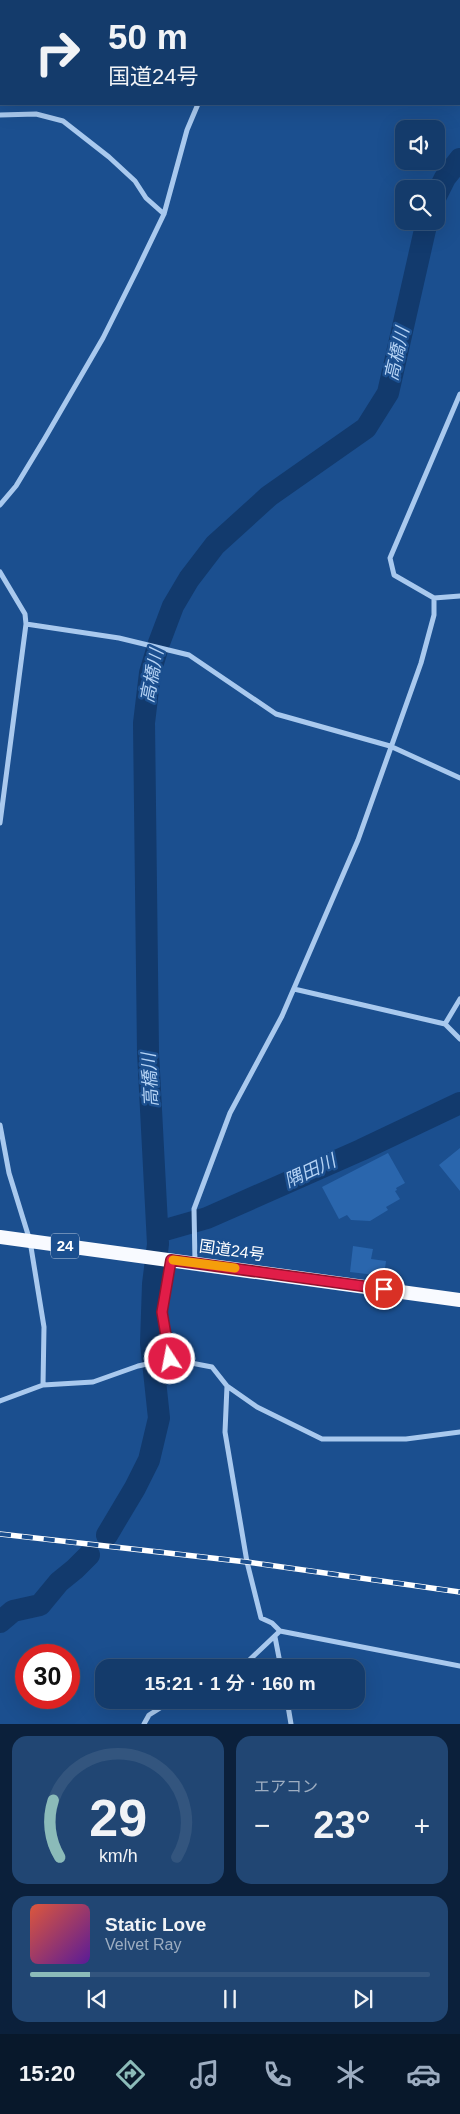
<!DOCTYPE html>
<html lang="ja">
<meta charset="utf-8">
<style>
:root{--surface:#143b6b;--page:#214673;--text:#f1f3f6;--muted:#9dadc1;--line:#33557e;--accent:#8bbbb9}
body{margin:0;font-family:Helvetica,"Noto Sans JP",sans-serif;background:var(--page);color:var(--text);height:100vh;display:flex;flex-direction:column;font-size:19px;white-space:nowrap}
*{box-sizing:border-box;margin:0}
p{font-size:16px;color:var(--muted)}
.icon{flex:none;width:28px;height:28px;fill:none;stroke:currentColor;stroke-width:2;stroke-linecap:round;stroke-linejoin:round}
.map{position:relative;height:1724px;overflow:hidden}
.sheet{display:flex;flex-direction:column;gap:12px;padding:12px;background:#0b203b;flex:1}
.sheet>*{flex:none}
.top-card{position:absolute;left:0px;top:0px;width:460px;height:105px;box-shadow:0 5px 20px #0002,0 0 0 1px var(--line);background:#143b6b;color:var(--text);overflow:hidden}
.fabs{position:absolute;left:395px;top:120px;display:grid;gap:10px}
.fabs a{display:grid;place-items:center;width:50px;height:50px;border-radius:10px;background:var(--surface);box-shadow:0 5px 20px #0002,0 0 0 1px var(--line);font-size:25px}
.speed{position:absolute;left:15px;top:1644px;display:flex;gap:10px;font-size:25px;font-weight:700;text-align:center}
.speed>*{display:grid;place-content:center;width:65px;height:65px;border-radius:50%;background:var(--surface);box-shadow:0 5px 20px #0002,0 0 0 1px var(--line);line-height:1}
.speed .limit{border:8px solid #d22;background:#fff;color:#111}
.pin{position:absolute;display:grid;place-items:center;width:42px;height:42px;color:#fff;margin:-21px;border:2px solid #fff;border-radius:50%;box-shadow:0 1px 5px #0007}
.me{position:absolute;width:55px;margin:-28px;rotate:349deg;stroke-linejoin:round;filter:drop-shadow(0 0 4px #0008)}
.turn{display:flex;align-items:center;gap:18px;height:105px;padding:0 25px;font-size:22px}
.turn .icon{width:65px;height:65px;stroke-width:2.5}
.turn b{display:block;font-size:35px;line-height:42px}
.big{font-size:38px;font-weight:600;line-height:1.1}
.sheet .card{flex:1;display:flex;flex-direction:column;justify-content:center;gap:8px;min-width:0;padding:0 18px;border-radius:15px;background:var(--page)}
.sheet .dial{align-items:center;gap:0}
.dial svg{height:130px;overflow:visible;fill:none;stroke:var(--line);stroke-width:7;stroke-linecap:round;text-anchor:middle}
.dial text{fill:var(--text);stroke:none}
.song{display:flex;align-items:center;gap:15px}
.cover{width:60px;height:60px;border-radius:8px;background:linear-gradient(135deg,hsl(10 70% 55%),hsl(270 70% 35%))}
.played{height:5px;border-radius:2px;background:linear-gradient(90deg,var(--accent) 15%,var(--line) 15%)}
.keys{display:flex;justify-content:space-around;direction:ltr}
.heat{display:flex;justify-content:space-between;align-items:center;font-size:28px;direction:ltr}
.sheet .tiles{flex:1;display:grid;gap:12px;grid-template-columns:1fr 1fr}
.card:last-child{grid-column:span 2}
.trip{position:absolute;left:95px;top:1659px;width:270px;height:50px;border-radius:15px;background:var(--surface);box-shadow:0 5px 20px #0002,0 0 0 1px var(--line);font-weight:600;line-height:50px;text-align:center}
.tabs{display:flex;height:80px;justify-content:space-around;align-items:center;background:#08182b;color:var(--muted)}
.tabs .icon{width:35px;height:35px}
.tabs .on{color:var(--accent)}
.tabs b{font-size:22px;color:var(--text)}
.map>svg:first-child{display:block}
</style>
<div class="map">
<svg width="460" height="1724" viewBox="0 0 460 1724">
<rect width="100%" height="100%" fill="#1b4f8f"/>
<g fill="none" stroke-linecap="round" stroke-linejoin="round">
<path stroke="#123a6d" stroke-width="22" d="M436,196L445,178L460,159
M158,1232L207,1218L361,1150L460,1103
M107,1535L135,1488L149,1460L159,1418L151,1343L153,1284L158,1244L148,1052L144,723L150,673L159,643L173,606L189,579L215,545L269,496L366,428L388,393L427,221
M0,1622L13,1611L40,1605L59,1582L75,1569L89,1555"/>
</g>
<path fill="#2a66ad" d="M460,1148V1191L439,1165Z
M388,1153L405,1183L396,1188L397,1190L395,1191L400,1199L386,1207L388,1210L370,1221L351,1220L347,1215L339,1219L322,1187Z
M353,1246L373,1249L371,1259L386,1261L384,1276L350,1272Z"/>
<g fill="none" stroke-linecap="round" stroke-linejoin="round">
<path stroke="#a9c9ee" stroke-width="5" d="M296,1L297,0
M0,115L36,114L63,121L109,157L135,181L146,198L164,214
M0,505L16,486L45,438L103,338L137,270L164,214L187,130L198,104
M0,572L25,614L26,624L0,823
M434,598L460,596
M26,624L119,638L189,655L276,714L390,746L460,778
M294,989L445,1024L460,1039
M445,1024L460,999
M0,1125L9,1173L30,1241L44,1327L43,1385
M195,1262L194,1209L230,1113L282,1016L358,840L421,663L434,615V598L394,575L390,558L460,394
M170,1359L162,1312L171,1262
M227,1386L225,1432L247,1562L261,1618L272,1623L280,1631L460,1666
M0,1401L43,1385L93,1382L138,1366L170,1359L212,1367L227,1386L257,1407L322,1439H406L460,1432
M275,1637L281,1668
M241,1668L280,1631
M287,1700L291,1724
M144,1724L149,1715L173,1700"/>
<path stroke="#f8faff" stroke-width="14" d="M0,1237L460,1300"/>
<g stroke="#fff" stroke-width="5.5">
<path id="rail" d="M0,1534L247,1562L460,1592"/>
</g>
<use href="#rail" stroke="#1b4f8f" stroke-width="4" stroke-dasharray="11" stroke-linecap="butt"/>
</g>
<g fill="none" stroke-linecap="round" stroke-linejoin="round">
<g stroke="#92132f" stroke-width="12">
<path id="route" d="M170,1359L162,1312L171,1260L384,1289"/>
</g>
<use href="#route" stroke="#e11d48" stroke-width="9"/>
<path stroke="#f59e0b" stroke-width="9" d="M173,1260L235,1268"/>
</g>
<g text-anchor="middle" stroke-width="5" stroke-linejoin="round" paint-order="stroke">
<rect fill="#1b4f8f" stroke="#bbcadd" stroke-width="1" x="51" y="1233.5" width="28" height="25" rx="4"/>
<g font-size="15" font-weight="bold" fill="#fff">
<text x="65" y="1251">24</text>
</g>
<g font-size="16" fill="#fff" stroke="#1b4f8f">
<text transform="translate(232 1250) rotate(8)" y="6">国道24号</text>
</g>
<g font-size="18" font-style="italic" fill="#b5d3f5" stroke="#1b4f8f">
<text transform="translate(397 354) rotate(-77)" y="6">高橋川</text>
<text transform="translate(152 676) rotate(-79)" y="6">高橋川</text>
<text transform="translate(150 1080) rotate(-93)" y="6">高橋川</text>
<text transform="translate(310 1171) rotate(-25)" y="6">隅田川</text>
</g>
</g>
</svg>
<div class="fabs">
<a><svg class="icon" aria-label="sound" viewBox="0 0 24 24"><path d="M4 9h4l5-4v14l-5-4H4zM17 9q2 3 0 6"/></svg></a>
<a><svg class="icon" aria-label="search" viewBox="0 0 24 24"><circle cx="10" cy="10" r="6"/><path d="M15 15l6 6"/></svg></a>
</div>
<div class="speed"><div class="limit">30</div></div>
<div class="pin" style="left:384px;top:1289px;background:#d93025"><svg class="icon" aria-label="arrive" viewBox="0 0 24 24"><path d="M6 21V4h12l-3 4 3 4H6"/></svg></div>
<svg class="me" style="left:170px;top:1359px" viewBox="-20 -20 40 40"><circle r="17" fill="#e11d48" stroke="#fff" stroke-width="3"/><path d="M0-11L8 9 0 5-8 9z" fill="#fff"/></svg>
<div class="trip">15:21 · 1 分 · 160 m</div>
<div class="top-card">
<div class="turn"><svg class="icon" aria-label="right" viewBox="0 0 24 24"><path d="M7 20v-9h11M14 6l5 5-5 5"/></svg><div><b>50 m</b>国道24号</div></div>
</div>
</div>
<section class="sheet">
<div class="tiles">
<div class="card dial"><svg viewBox="0 0 100 80">
<path d="M14 69A42 42 0 1 1 86 69"/>
<path d="M14 69A42 42 0 0 1 10 34" stroke="#8bbbb9"/>
<text x="50" y="56" font-size="32" font-weight="700">29</text>
<text x="50" y="72" font-size="11">km/h</text>
</svg></div>
<div class="card"><p>エアコン</p>
<div class="heat"><a>−</a><b class="big">23°</b><a>+</a></div>
</div>
<div class="card">
<div class="song"><i class="cover"></i><div><b>Static Love</b><p>Velvet Ray</p></div></div>
<div class="played"></div>
<div class="keys"><svg class="icon" aria-label="previous" viewBox="0 0 24 24"><path d="M18 5L8 12l10 7zM5 5v14"/></svg><svg class="icon" aria-label="pause" viewBox="0 0 24 24"><path d="M8 5v14M16 5v14"/></svg><svg class="icon" aria-label="next" viewBox="0 0 24 24"><path d="M6 5l10 7-10 7zM19 5v14"/></svg></div>
</div>
</div>
</section>
<nav class="tabs">
<b>15:20</b>
<svg class="icon on" aria-label="directions" viewBox="0 0 24 24"><path d="M12 3l9 9-9 9-9-9zM9 14v-3h6M13 9l2 2-2 2"/></svg>
<svg class="icon" aria-label="music" viewBox="0 0 24 24"><path d="M9 18V5l10-2v13"/><circle cx="6" cy="18" r="3"/><circle cx="16" cy="16" r="3"/></svg>
<svg class="icon" aria-label="phone" viewBox="0 0 24 24"><path d="M5 4h4l2 5-3 2q2 4 5 5l2-3 5 2v4C11 20 4 13 5 4z"/></svg>
<svg class="icon" aria-label="climate" viewBox="0 0 24 24"><path d="M12 3v18M4 7l16 10M4 17L20 7"/></svg>
<svg class="icon" aria-label="car" viewBox="0 0 24 24"><path d="M5 17H2v-5l4-1 3-4h7l3 4 3 1v5h-3M9 17h6M6 11h13"/><circle cx="7" cy="17" r="2"/><circle cx="17" cy="17" r="2"/></svg>
</nav>
